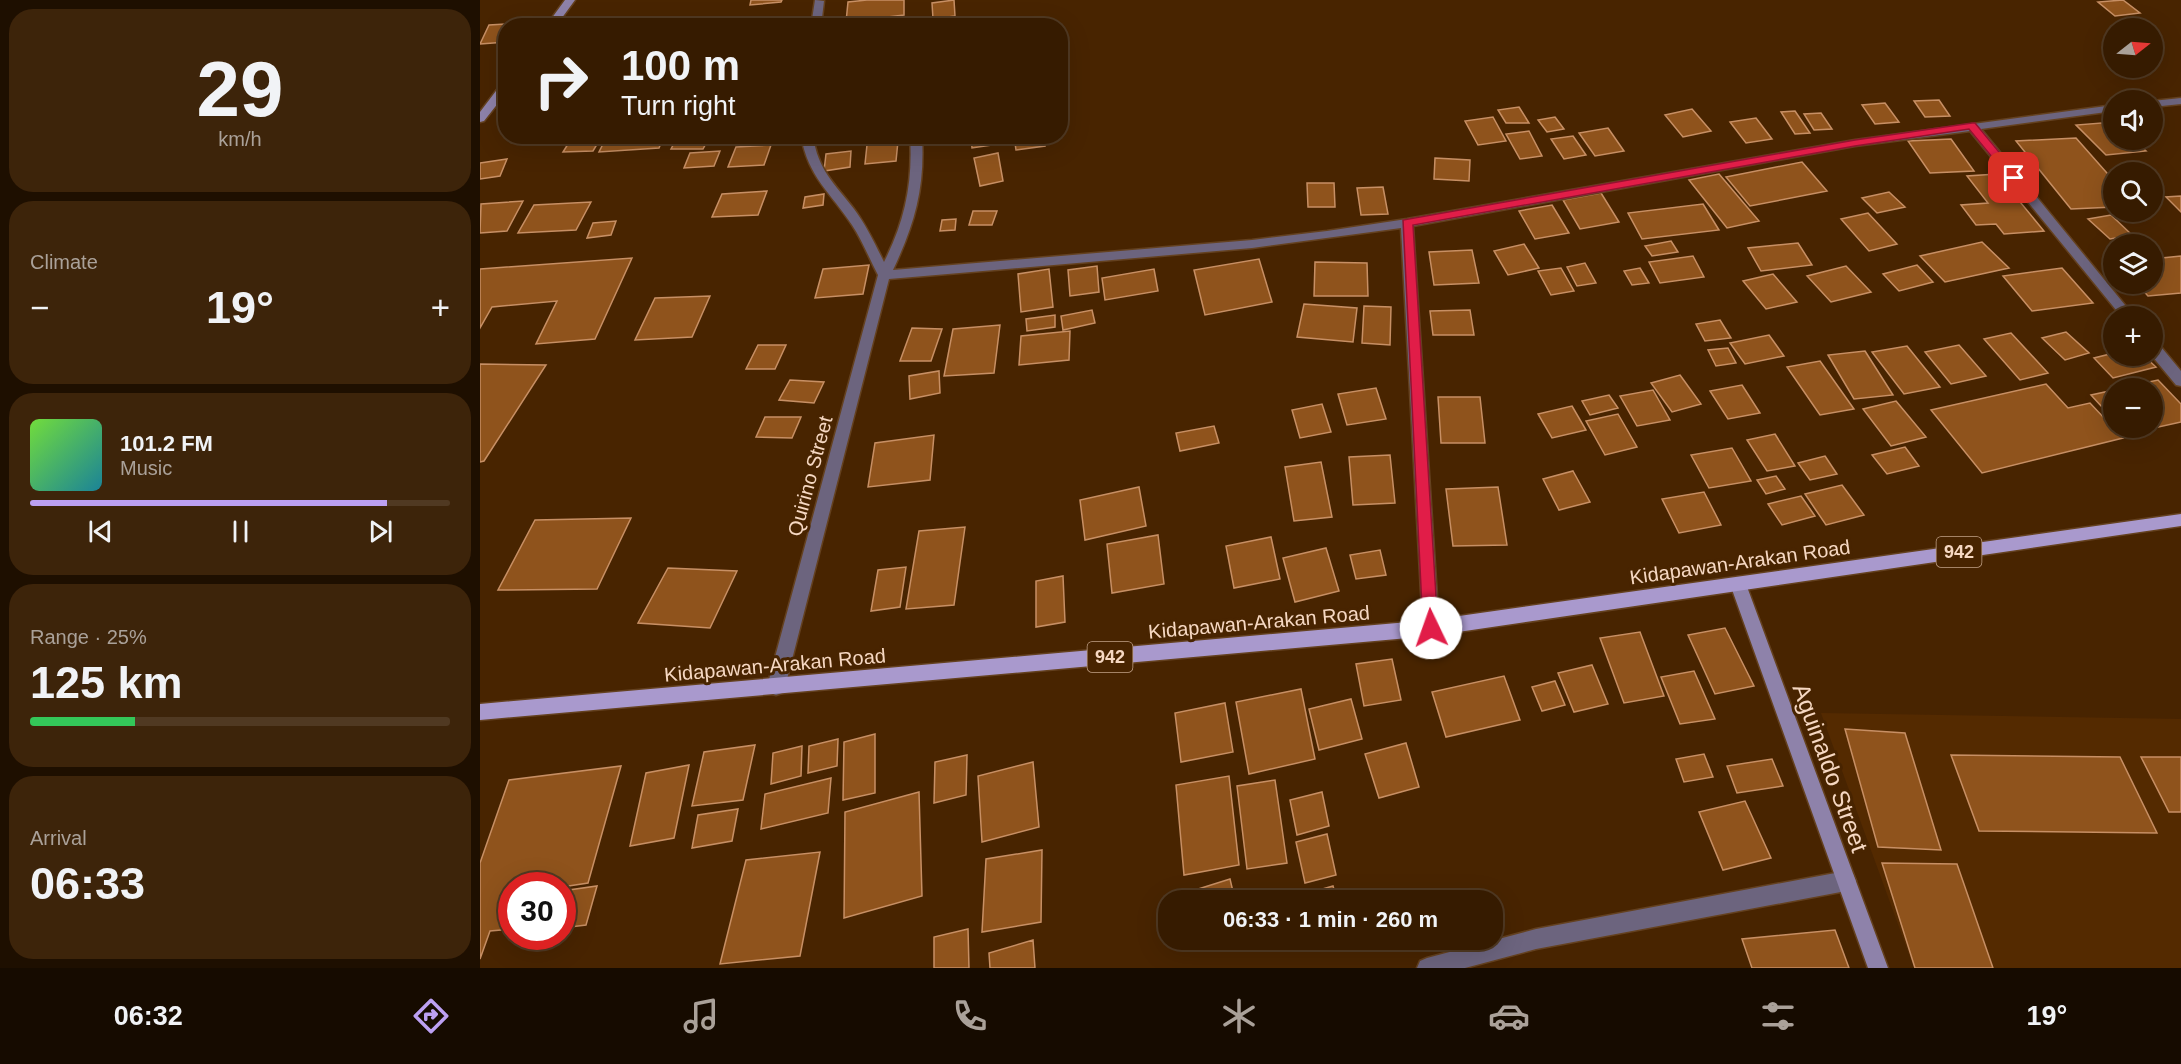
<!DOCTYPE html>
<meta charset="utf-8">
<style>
:root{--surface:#361b00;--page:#3d240a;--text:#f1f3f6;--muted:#aaa199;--line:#503922;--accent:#bca0f2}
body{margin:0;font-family:Helvetica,sans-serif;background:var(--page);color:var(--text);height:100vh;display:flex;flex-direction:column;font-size:22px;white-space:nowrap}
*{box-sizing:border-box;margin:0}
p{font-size:20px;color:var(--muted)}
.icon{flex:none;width:33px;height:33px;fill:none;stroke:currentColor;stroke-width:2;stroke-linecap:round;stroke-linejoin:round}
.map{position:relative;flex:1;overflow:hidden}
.side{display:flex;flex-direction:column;gap:9px;padding:9px;background:#1e0f00;width:480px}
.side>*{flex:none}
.hud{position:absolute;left:18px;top:18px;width:570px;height:126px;border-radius:24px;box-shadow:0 6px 24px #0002,0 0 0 2px var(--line);background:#361b00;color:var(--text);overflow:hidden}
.needle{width:39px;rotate:73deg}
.tools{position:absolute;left:1623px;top:18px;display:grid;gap:12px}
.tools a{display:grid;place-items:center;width:60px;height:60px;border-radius:50%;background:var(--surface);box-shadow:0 6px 24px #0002,0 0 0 2px var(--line);font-size:30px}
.speed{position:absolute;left:18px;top:872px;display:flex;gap:12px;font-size:30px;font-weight:700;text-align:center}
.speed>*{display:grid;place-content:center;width:78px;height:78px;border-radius:50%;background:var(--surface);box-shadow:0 6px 24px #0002,0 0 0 2px var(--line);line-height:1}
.speed .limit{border:9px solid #d22;background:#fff;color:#111}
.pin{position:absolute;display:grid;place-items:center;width:51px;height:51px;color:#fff;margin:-26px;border-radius:12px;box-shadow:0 3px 9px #0006}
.me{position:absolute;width:66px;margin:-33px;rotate:357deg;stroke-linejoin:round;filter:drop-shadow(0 0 4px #0008)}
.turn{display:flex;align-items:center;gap:21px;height:126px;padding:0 24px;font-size:27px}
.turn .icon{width:78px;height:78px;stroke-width:2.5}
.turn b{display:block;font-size:42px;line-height:51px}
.big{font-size:45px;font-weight:700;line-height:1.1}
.side .card{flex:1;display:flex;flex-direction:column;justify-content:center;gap:9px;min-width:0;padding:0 21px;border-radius:24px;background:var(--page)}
.side .dial{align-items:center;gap:0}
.dial b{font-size:78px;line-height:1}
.song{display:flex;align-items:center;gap:18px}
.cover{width:72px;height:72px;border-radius:9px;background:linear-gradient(135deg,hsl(100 70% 55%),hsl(190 70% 35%))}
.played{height:6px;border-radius:3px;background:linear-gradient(90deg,var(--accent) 85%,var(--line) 85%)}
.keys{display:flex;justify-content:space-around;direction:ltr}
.heat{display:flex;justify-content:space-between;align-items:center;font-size:33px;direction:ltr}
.charge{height:9px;border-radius:4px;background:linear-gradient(90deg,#34c759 25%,var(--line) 0)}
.trip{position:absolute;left:678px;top:890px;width:345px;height:60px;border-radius:24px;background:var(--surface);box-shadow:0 6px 24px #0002,0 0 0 2px var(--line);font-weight:700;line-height:60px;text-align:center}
.tabs{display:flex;height:96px;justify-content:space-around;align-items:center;background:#160b00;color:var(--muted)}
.tabs .icon{width:42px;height:42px}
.tabs .active{color:var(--accent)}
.tabs b{font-size:27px;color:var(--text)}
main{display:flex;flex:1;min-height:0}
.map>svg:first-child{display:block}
</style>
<main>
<section class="side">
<div class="card dial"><b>29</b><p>km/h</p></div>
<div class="card"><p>Climate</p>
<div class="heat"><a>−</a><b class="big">19°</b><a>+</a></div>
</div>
<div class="card">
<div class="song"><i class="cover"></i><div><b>101.2 FM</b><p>Music</p></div></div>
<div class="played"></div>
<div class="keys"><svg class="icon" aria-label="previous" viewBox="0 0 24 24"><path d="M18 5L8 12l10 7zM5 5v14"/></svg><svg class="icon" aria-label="pause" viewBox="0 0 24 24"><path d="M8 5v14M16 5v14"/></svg><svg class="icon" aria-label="next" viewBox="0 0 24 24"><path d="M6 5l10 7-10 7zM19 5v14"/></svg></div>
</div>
<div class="card"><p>Range · 25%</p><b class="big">125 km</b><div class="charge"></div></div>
<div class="card"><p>Arrival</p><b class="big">06:33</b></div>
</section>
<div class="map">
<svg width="1701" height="968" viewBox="0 0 1701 968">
<rect width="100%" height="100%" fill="#482400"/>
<path fill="#542a00" d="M1341,713L1701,719V968H1434Z"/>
<path fill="#8f531c" stroke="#c78f64" stroke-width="1.5" d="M271,0H302L301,2L270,5Z
M387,0H424V15L366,22L368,2Z
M474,0L475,16L453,19L452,3Z
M1643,0L1660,13L1635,16L1618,2Z
M467,20L468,26H437Z
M44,23L42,26H26V42L0,44L9,25Z
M1459,100L1470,116L1445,117L1434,101Z
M1405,103L1419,122L1395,124L1382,105Z
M1039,107L1049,123H1026L1018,110Z
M1212,109L1231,131L1203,137L1185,115Z
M1315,111L1330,133L1315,134L1301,112Z
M1341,113L1352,129L1334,130L1324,114Z
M1013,117L1026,141L998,145L985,121Z
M1075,117L1084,129L1067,132L1058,120Z
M1276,118L1292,139L1266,143L1250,122Z
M1634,122V140H1654L1666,151L1626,155L1596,125Z
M1128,128L1144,151L1115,156L1099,133Z
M1049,131L1062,156L1040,159L1026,134Z
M93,136H122L113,151L83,152Z
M127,136H184L179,148L119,152Z
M198,136H230L223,149H191Z
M367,136H415L367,145Z
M491,136H524L525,143L492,148Z
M534,136H563L565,146L536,150Z
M1093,136L1106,155L1084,159L1071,139Z
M1596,138L1634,181V207L1591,209L1536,141Z
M1471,139L1494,171L1450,173L1428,141Z
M418,141L416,161L385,164L387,145Z
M291,145L284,165L248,167L256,147Z
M240,151L234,166L204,168L210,153Z
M371,151L370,167L344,171L346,154Z
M518,153L523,181L500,186L494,158Z
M955,158L990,160L989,181L954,179Z
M27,159L20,176L0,179V163Z
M1322,162L1347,191L1270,206L1246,177Z
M1239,174L1279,221L1247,228L1209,180Z
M1517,174L1564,231L1524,234L1516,224L1496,225L1481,205L1508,203L1487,176Z
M827,183H854L855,207H828Z
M903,187L908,214L881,215L877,188Z
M287,191L278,215L232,217L242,194Z
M1409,192L1425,207L1397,213L1382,198Z
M1121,193L1139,222L1100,229L1083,200Z
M344,194L343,205L323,208L325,197Z
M1701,196V212L1686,197Z
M43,201L27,231L0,233L1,204Z
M111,202L96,230L38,233L54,205Z
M1223,204L1239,230L1162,239L1148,213Z
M1072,205L1089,233L1055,239L1039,211Z
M493,211H517L512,225H489Z
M1388,213L1417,244L1389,251L1361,219Z
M1631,215L1652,235L1630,239L1608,219Z
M476,219L475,230L460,231L462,220Z
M136,221L131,235L107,238L113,223Z
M1191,241L1198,252L1172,256L1165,246Z
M1502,242L1529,268L1465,282L1440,256Z
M1318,243L1332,265L1281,271L1268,248Z
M1044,244L1059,268L1028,275L1014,251Z
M992,250L999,283L954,285L949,252Z
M1213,256L1224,277L1180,283L1169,262Z
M1701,256V293L1668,296L1657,284H1672V259Z
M152,258L115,339L56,344L77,301L12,307L0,328V269Z
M779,259L792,302L725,315L714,270Z
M835,262L887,263L888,296H834Z
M1105,263L1116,283L1097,286L1087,267Z
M389,265L383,294L335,298L343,269Z
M1437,265L1453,282L1419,291L1403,274Z
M617,266L619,292L590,296L588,270Z
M1366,266L1391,292L1351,302L1327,276Z
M1081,268L1094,291L1071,295L1058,271Z
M1160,268L1169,283L1152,285L1144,271Z
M1582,268L1613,303L1552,311L1523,276Z
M569,269L573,307L541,312L538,274Z
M674,269L678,291L625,300L622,278Z
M1293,274L1317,302L1286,309L1263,281Z
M230,296L212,337L155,340L175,298Z
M824,304L877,308L873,342L817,337Z
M884,306L911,307L910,345L882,343Z
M612,310L615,323L583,330L581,316Z
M990,310L994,335H953L950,311Z
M575,315V327L547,331L546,319Z
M1240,320L1251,338L1225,341L1216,324Z
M520,325L514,373L464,376L473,329Z
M432,328L462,329L451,361H420Z
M590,331L589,360L539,365L541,336Z
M1586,332L1609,353L1585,360L1562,338Z
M1531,333L1568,373L1540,380L1504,339Z
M1289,335L1304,356L1265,364L1250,343Z
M278,345H306L295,369H266Z
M1479,345L1506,376L1471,384L1445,352Z
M1427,346L1460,387L1424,394L1392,352Z
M1248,348L1256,363L1236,366L1228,350Z
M1385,351L1413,395L1374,399L1348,355Z
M1634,353V356H1664L1676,367L1633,378L1614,358Z
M1340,361L1374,409L1340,415L1307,367Z
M0,364L66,365L4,461L0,462Z
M459,371L460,393L430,399L429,376Z
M1200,375L1221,404L1192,412L1171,383Z
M310,380L344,382L334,403L299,400Z
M1678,380L1701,404V422L1647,434L1641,428H1672V388H1640Z
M1566,384L1588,408L1610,403L1643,438L1502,473L1451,410Z
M1262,385L1280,413L1248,419L1230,391Z
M896,388L906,419L867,425L858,394Z
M1173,390L1190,420L1157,426L1140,396Z
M1634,390V420L1611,395Z
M1129,395L1138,408L1110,415L1102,401Z
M958,397H1000L1005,443H961Z
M1416,401L1446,437L1411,446L1383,409Z
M842,404L851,432L820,438L812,410Z
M1092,406L1106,430L1072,438L1058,414Z
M1138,414L1157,447L1125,455L1106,421Z
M285,417H321L312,438L276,437Z
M734,426L739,443L700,451L696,433Z
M1295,434L1315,466L1287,471L1267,440Z
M454,435L450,480L388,487L395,443Z
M1425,447L1439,466L1407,474L1392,455Z
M1252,448L1271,481L1229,488L1211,455Z
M910,455L915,503L873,505L869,457Z
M1345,456L1357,474L1330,480L1318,463Z
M841,462L852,517L814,521L805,467Z
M1093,471L1110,502L1079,510L1063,479Z
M1296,476L1305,489L1286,494L1277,480Z
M1362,485L1384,515L1346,525L1325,494Z
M659,487L666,526L605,540L600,500Z
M1018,487L1027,545L973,546L966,489Z
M1224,492L1241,525L1199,533L1182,499Z
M1321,496L1335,516L1302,525L1288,504Z
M151,518L117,589L18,590L55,520Z
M485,527L474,605L426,609L439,531Z
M678,535L684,584L632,593L627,544Z
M791,537L800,579L754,588L746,546Z
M846,548L859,591L815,602L803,558Z
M900,550L906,575L876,579L870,555Z
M426,567L420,607L391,611L398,570Z
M188,568L257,571L230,628L158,623Z
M583,576L585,622L556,627V581Z
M1245,628L1274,686L1235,694L1208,635Z
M1160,632L1184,696L1144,703L1120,638Z
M912,659L921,700L884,706L876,664Z
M1112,665L1128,704L1094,712L1078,673Z
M1214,671L1235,719L1200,724L1181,677Z
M1024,676L1040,720L966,737L952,692Z
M1075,681L1085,705L1062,711L1052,687Z
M821,689L835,759L769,774L756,702Z
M871,699L882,739L839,750L829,709Z
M745,703L753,752L701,762L695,713Z
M1365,729L1425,733L1461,850L1398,847Z
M395,734V793L363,800L364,742Z
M358,739L357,766L328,773L329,746Z
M926,743L939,787L899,798L885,754Z
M275,745L263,800L212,806L224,752Z
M322,746L321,776L291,784L293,753Z
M1224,754L1233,777L1204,782L1196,759Z
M487,755L486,795L454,803L455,762Z
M1471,755L1640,757L1677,833L1499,831Z
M1661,757H1701V812H1689Z
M1292,759L1303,786L1257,793L1247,766Z
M553,762L559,827L502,842L498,776Z
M209,765L194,838L150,846L166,773Z
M141,766L108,883L82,887L32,885V929L10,931L0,959V863L29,780Z
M749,776L759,865L704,875L696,785Z
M351,778L348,813L281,829L285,794Z
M795,780L807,863L767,869L757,786Z
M439,792L442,896L364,918L365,812Z
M842,792L849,826L817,835L810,800Z
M1265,801L1291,858L1243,870L1219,812Z
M258,809L252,841L212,848L218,815Z
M847,834L856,875L825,883L816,842Z
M562,850L561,922L502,932L506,859Z
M340,852L320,956L240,964L266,860Z
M1402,863L1477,864L1513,968H1435Z
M750,879L755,900H700L699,895Z
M117,886L106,925L82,928V891Z
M853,886L857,900H819L818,896Z
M488,929L489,968H454V937Z
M1355,930L1369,968H1272L1262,939Z
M553,940L555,968H510L509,953Z"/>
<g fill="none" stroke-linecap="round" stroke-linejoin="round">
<g stroke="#64411f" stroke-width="3">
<path id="street" d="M335,0L344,1L341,26H331Z
M1701,98V104L1672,107V101Z
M1634,105V111L1501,129L1654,316H1641L1490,131L1375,146L933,226L959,628L957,633L951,636L945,633L943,628L921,228L772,248L409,279L305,687L302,693L296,695L290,693L287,687L398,275C389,258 382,240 372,225C351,193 328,177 321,136H333C338,170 354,183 374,209C386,225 395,244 404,262C425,221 433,182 430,136H442C445,188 435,223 413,270L772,240L847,231L927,219L1375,140Z
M1672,341L1677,342L1701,371V386L1696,385L1672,356Z
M1366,871L1373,874L1376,881L1373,888L1366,891L1056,949L985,968H937L940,961L947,958L1056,929Z"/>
</g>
<g stroke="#64411f" stroke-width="3">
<path id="secondary" d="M85,0H95L76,26H66Z
M26,82V93L4,121L0,122V112L22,83Z
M1258,577L1264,579L1266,584L1408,968H1388L1250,584L1252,579Z"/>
</g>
<g stroke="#64411f" stroke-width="3">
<path id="primary" d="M1701,514V526L951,636L0,720V704L951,620Z"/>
</g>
<use href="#street" fill="#6c647e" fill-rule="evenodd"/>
<use href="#secondary" fill="#8e82aa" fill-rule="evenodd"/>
<use href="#primary" fill="#a999cd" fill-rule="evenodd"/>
</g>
<path fill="#e11d48" stroke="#92132f" stroke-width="1.5" d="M1492,123H1495L1538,175V180H1531L1489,129L1375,146L933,225L958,628L956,633L951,635L945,633L943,628L923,220L1375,140Z"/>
<g text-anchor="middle" stroke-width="6" stroke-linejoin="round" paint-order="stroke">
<g fill="#482400" stroke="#c2a288" stroke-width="1.5">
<rect x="1456.5" y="537" width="45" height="30" rx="4.5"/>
<rect x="607.5" y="642" width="45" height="30" rx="4.5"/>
</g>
<g font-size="18" font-weight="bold" fill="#f6d8c2">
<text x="1479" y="558">942</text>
<text x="630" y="663">942</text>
</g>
<g font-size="20" fill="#f6d8c2" stroke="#482400">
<text transform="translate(330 476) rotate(-75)" y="7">Quirino Street</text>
<text transform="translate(1260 562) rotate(-8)" y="7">Kidapawan-Arakan Road</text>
<text transform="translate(779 622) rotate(-5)" y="7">Kidapawan-Arakan Road</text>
<text transform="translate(295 665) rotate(-5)" y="7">Kidapawan-Arakan Road</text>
</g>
<g font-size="24" fill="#f6d8c2" stroke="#482400">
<text transform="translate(1350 768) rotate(70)" y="8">Aguinaldo Street</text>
</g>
</g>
</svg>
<div class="tools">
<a><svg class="needle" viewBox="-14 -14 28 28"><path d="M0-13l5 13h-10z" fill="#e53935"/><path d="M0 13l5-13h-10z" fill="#aaa199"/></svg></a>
<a><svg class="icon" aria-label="sound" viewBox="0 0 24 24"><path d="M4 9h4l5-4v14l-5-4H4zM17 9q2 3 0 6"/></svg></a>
<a><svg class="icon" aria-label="search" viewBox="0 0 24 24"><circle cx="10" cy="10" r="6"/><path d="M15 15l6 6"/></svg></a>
<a><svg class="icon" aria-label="layers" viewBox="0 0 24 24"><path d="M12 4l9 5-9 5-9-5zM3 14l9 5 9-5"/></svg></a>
<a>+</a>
<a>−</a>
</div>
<div class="speed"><div class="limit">30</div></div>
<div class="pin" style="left:1534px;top:178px;background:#d93025"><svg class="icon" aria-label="arrive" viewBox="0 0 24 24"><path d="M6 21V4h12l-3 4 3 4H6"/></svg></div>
<svg class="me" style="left:951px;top:628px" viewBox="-20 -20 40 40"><circle r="19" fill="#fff"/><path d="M0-13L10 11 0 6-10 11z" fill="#e11d48"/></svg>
<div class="trip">06:33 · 1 min · 260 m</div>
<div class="hud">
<div class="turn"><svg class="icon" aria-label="right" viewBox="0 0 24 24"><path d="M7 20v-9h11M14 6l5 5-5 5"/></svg><div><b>100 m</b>Turn right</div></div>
</div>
</div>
</main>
<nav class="tabs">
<b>06:32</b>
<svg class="icon active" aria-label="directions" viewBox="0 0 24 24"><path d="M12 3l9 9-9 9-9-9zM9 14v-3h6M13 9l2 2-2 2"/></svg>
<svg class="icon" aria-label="music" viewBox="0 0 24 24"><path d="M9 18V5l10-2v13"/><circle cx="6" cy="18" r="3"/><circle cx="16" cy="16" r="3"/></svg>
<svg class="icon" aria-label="phone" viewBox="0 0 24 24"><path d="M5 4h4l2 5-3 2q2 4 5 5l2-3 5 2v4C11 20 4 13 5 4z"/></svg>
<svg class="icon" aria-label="climate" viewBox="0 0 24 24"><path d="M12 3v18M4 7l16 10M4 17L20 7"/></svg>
<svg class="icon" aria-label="car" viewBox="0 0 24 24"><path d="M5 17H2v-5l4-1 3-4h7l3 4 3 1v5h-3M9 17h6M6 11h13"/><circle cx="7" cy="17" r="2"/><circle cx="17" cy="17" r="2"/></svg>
<svg class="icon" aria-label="filters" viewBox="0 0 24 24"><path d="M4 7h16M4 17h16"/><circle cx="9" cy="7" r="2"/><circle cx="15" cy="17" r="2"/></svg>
<b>19°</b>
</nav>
